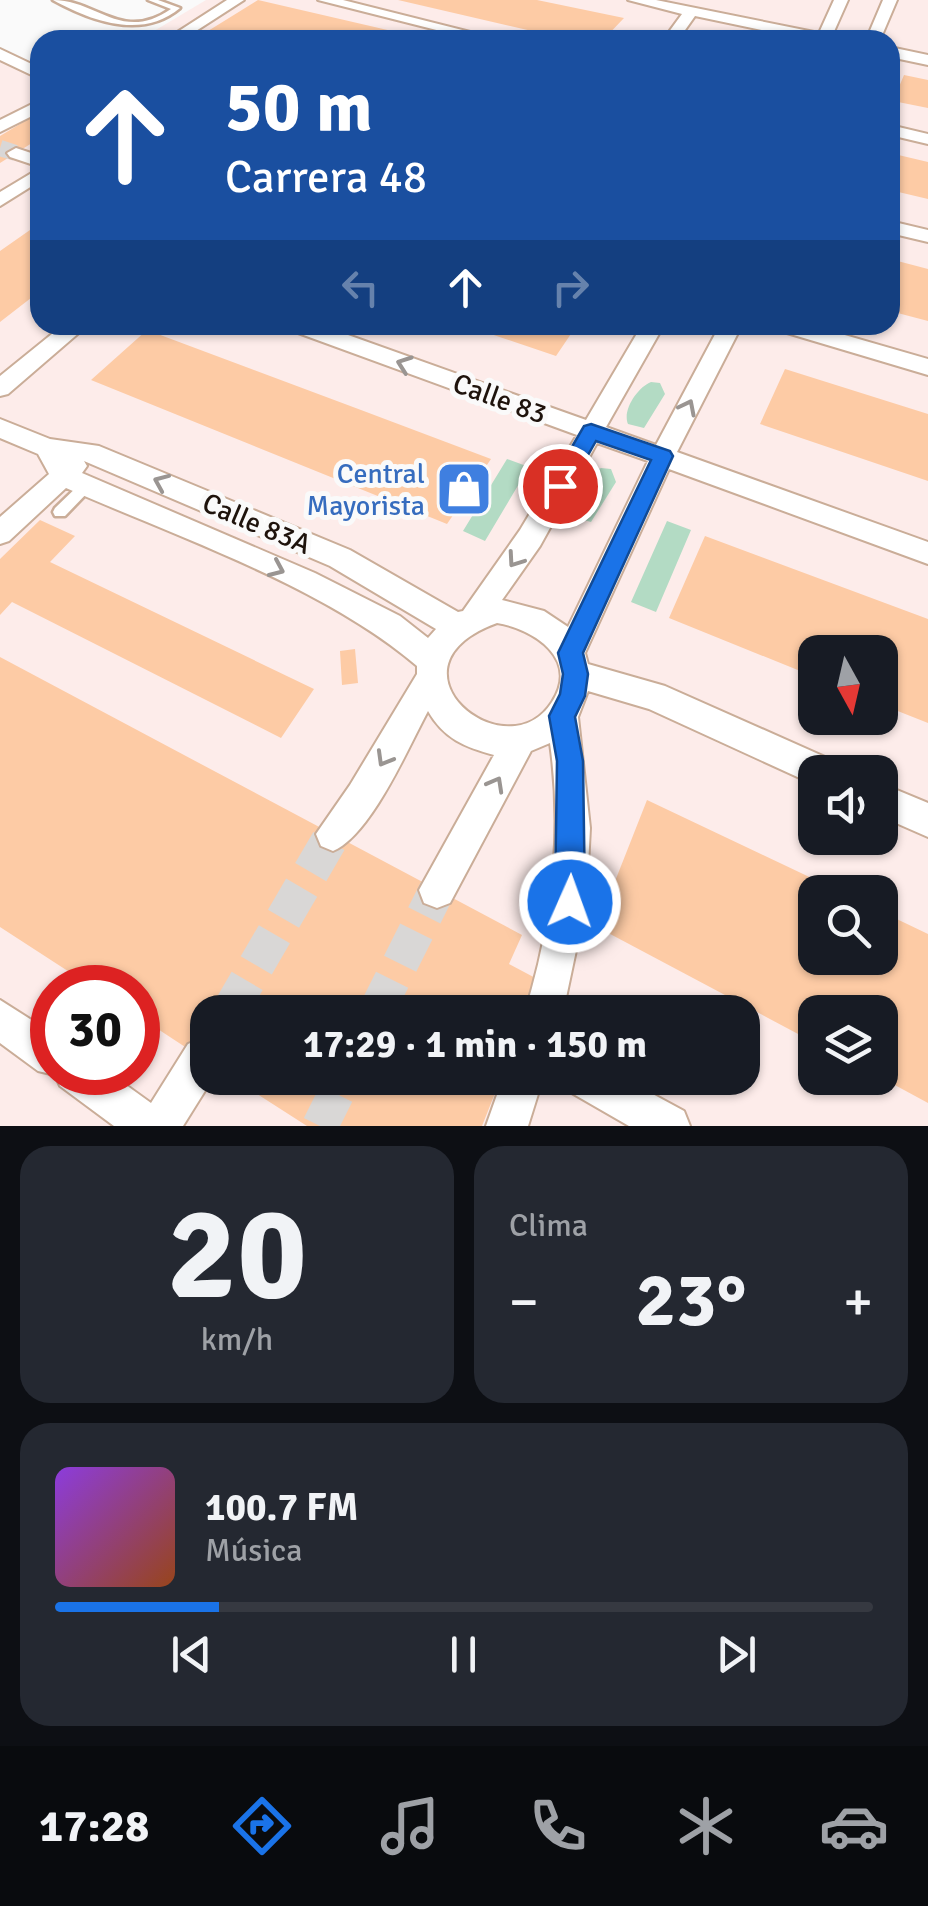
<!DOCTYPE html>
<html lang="es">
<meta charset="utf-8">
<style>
:root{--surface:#171b24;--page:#242831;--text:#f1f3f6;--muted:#9ea1a6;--line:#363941;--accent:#1a73e8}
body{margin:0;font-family:Signika,sans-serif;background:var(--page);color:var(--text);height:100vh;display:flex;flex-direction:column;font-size:38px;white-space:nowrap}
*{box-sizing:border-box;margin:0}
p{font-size:32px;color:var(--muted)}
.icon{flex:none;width:55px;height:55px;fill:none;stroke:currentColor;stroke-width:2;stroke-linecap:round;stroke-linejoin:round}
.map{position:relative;height:1126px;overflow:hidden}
.details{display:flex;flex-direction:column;gap:20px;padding:20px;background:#0d0f14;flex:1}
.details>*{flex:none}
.guide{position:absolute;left:30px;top:30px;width:870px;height:305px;border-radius:30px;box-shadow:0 2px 8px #0004;background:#1a4fa0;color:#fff;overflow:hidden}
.needle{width:65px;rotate:172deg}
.buttons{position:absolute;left:798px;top:635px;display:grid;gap:20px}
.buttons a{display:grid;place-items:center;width:100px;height:100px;border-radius:20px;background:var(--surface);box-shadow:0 2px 8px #0004;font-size:50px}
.speed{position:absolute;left:30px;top:965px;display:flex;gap:20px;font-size:50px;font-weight:700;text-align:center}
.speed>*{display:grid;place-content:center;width:130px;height:130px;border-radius:50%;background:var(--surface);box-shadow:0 2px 8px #0004;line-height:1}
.speed .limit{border:15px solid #d22;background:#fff;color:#111}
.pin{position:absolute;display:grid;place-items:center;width:85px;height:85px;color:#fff;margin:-42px;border:5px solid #fff;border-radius:50%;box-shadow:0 2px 10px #0007}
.me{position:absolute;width:110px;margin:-55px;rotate:2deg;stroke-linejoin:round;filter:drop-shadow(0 0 8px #0008)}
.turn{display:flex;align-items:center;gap:35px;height:210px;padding:0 30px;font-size:45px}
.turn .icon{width:130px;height:130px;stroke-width:2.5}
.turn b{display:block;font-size:70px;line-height:85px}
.lanes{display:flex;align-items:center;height:95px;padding:0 30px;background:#0003;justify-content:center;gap:50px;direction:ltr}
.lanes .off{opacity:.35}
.big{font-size:75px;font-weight:800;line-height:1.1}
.details .card{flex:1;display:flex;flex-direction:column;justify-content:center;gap:15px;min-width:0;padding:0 35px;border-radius:30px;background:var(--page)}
.details .dial{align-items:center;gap:0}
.dial b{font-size:130px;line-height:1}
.song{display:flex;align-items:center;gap:30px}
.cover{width:120px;height:120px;border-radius:15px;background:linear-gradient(135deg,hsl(270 70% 55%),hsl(20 70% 35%))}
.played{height:10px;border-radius:5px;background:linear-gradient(90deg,var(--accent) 20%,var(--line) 20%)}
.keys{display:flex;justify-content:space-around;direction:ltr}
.heat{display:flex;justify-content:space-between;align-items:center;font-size:55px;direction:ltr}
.details .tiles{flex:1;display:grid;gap:20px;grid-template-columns:1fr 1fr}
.card:last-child{grid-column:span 2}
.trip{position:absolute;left:190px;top:995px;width:570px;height:100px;border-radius:30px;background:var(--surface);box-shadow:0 2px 8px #0004;font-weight:800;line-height:100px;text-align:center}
.tab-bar{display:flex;height:160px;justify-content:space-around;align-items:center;background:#090b0e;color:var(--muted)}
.tab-bar .icon{width:70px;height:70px}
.tab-bar .active{color:var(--accent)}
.tab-bar b{font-size:45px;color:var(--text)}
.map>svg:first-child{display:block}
</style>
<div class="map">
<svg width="928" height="1126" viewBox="0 0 928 1126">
<rect width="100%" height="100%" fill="#fafafa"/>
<path fill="#fdecea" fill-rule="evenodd" d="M206,0H928V1126H0V51L40,70V325H890V40H139ZM815,652H880V718H815ZM815,772H880V838H815ZM815,892H880V958H815ZM52,988H138V1072H52ZM208,1012H742V1078H208ZM815,1012H880V1078H815Z"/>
<path fill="#b3dbc4" d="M651,382L660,383L665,394L644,428L628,424C622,410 638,387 651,382Z
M507,459L529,467L485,541L463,531Z
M601,468L611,469L616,482L591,522L573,517C569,501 586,474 601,468Z
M667,521L691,530L656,612L631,602Z"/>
<path fill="#fdcba5" d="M258,0L422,38V40H246L208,31Z
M398,0H537L624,18L603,40H571Z
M904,75L928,80V108L893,101Z
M40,112V138L0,163V136Z
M890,153L928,162V199L890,190Z
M40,223V291L0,322V251Z
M890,259L928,269V321L890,311Z
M464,325H577L556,356Z
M147,330L361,410L491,459L447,524L91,380Z
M785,369L928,414V481L760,424Z
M40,520L75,536L50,562L314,689L281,738L12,602L0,615V559Z
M705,536L928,619V723L880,704V652H815V677L669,618Z
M355,649L358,683L342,685L340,651Z
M0,657L522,935L509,964L541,981L528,1012H208V1062L138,1016V988H94L0,927Z
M647,800L841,892H815V958H880V911L928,934V1103L880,1077V1012H815V1043L597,927Z
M232,1078H501L482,1126H307Z"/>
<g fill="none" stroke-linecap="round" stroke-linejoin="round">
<path stroke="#d9d7d6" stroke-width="16" stroke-dasharray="16 8" stroke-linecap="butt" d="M0,148L16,153"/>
<path stroke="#d9d7d6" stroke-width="36" stroke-dasharray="36 18" stroke-linecap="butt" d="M229,1012L333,834
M376,1012L437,890
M320,1126L344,1078"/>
<g stroke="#caad98" stroke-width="5">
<path id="lane" d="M53,0C97,0 122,43 171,9L148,0H158L180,8C142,40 91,21 53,0Z
M216,34L223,36L218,40H209Z
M86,481L91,483L92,486L91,489L65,516H55L53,512L55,508L81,483Z"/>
</g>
<g stroke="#caad98" stroke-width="4">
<path id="street" d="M227,0H244L182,40H165Z
M318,0H343L502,40H476Z
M628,0H656L819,33L834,0H848L832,36L839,40H810L695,16L678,40H663L682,14Z
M883,0H897L880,40H866Z
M890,47L928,55V65L890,57Z
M0,49L40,68V79L0,60Z
M40,100V112L0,132V120Z
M890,125L928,134V144L890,135Z
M16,148L40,156V167L10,157L7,153Z
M40,168V181L0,206V192Z
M890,221L928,230V242L890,233Z
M63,325H88L8,394L0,396V376Z
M287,325H320L586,420L642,325H664L606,427L656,445L720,325H742L677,452L928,542V564L669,469L585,653L588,664L665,686L834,761L838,772H815V785L649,709L588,691L578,717L590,828L586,903L563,1012H525C552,925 563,834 550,743L531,751L450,903L437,908L424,903L419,890L494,755C465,747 444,739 428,711C408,748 371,835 333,851L321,846L316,834L350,785L417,674V666C323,586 180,538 66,488L9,541L0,544V517L49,474L38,454L0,438V419L50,439L99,446L350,550L458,612L463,611L520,530L577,435L290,330ZM597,443L648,461L568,627L544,611L502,600L540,546ZM84,461L330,566L436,629L428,638L400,616L315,573L82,473L87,466ZM497,623C534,629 580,659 552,702C506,774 376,667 497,623Z
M774,325H810L928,359V375L777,330Z
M880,783L928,803V837L880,816Z
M0,1000L52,1033V1072H108L151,1103L188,1044L202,1038L208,1041V1078H213L183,1126H114L60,1086L55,1075L38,1071L0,1043Z
M503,1078H543L528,1126H486Z
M564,1078H623L684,1111L690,1126H629L570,1092Z"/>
</g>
<use href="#lane" fill="#fff" fill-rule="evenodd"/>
<use href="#street" fill="#fff" fill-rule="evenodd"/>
</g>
<defs><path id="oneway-chevron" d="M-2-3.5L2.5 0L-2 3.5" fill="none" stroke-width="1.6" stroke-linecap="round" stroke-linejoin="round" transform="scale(2.5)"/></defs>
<g stroke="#9a9592">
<use href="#oneway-chevron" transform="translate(404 364) rotate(-160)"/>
<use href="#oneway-chevron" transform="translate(688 407) rotate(-63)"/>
<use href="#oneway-chevron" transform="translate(161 482) rotate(-157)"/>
<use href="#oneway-chevron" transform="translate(515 560) rotate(125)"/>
<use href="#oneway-chevron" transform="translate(277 569) rotate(24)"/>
<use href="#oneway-chevron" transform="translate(384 759) rotate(120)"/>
<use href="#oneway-chevron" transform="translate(496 784) rotate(-61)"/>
</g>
<path fill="#1a73e8" stroke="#114b97" stroke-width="2.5" d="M591,424L670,451L673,456L583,653L588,674L585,696L575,717L583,761L585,902L580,912L570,916L560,912L555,902L557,761L549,716L560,694L563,674L558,653L651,460L596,441L567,492H552L549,486L552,481L584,426Z"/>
<defs>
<g id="shop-square" transform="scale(2.875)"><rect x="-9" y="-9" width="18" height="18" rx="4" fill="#3f7fe0" stroke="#fafafa"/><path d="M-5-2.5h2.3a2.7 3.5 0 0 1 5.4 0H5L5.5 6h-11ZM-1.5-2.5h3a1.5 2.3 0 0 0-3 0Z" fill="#fff"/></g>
</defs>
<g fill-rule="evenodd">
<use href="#shop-square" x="464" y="489"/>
</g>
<g text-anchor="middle" stroke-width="10" stroke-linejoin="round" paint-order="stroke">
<g font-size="28" fill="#1e130c" stroke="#fafafa">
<text transform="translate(500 398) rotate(20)" y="10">Calle 83</text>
<text transform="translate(257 523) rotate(23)" y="10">Calle 83A</text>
</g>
<g font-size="28" fill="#366cbe" stroke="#fafafa" text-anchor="end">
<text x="425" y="483">Central<tspan x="425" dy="32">Mayorista</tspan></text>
</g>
</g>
</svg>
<div class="buttons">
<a><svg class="needle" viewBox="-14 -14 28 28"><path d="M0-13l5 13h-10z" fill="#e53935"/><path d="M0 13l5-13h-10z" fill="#9ea1a6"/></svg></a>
<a><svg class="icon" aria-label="sound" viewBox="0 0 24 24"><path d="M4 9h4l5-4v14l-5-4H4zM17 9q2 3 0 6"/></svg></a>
<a><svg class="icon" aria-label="search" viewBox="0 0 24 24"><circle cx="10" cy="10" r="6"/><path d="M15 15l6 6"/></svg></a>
<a><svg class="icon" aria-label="layers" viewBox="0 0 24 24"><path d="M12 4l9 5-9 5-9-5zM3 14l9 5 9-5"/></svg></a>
</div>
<div class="speed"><div class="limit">30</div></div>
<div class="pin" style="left:560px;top:486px;background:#d93025"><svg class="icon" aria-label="arrive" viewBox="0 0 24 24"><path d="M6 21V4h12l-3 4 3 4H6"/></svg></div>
<svg class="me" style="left:570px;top:902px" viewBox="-20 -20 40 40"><circle r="17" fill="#1a73e8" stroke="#fff" stroke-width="3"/><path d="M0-11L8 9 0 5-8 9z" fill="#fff"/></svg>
<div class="trip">17:29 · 1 min · 150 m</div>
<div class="guide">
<div class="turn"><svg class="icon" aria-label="ahead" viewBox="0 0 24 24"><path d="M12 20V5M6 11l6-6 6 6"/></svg><div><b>50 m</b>Carrera 48</div></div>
<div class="lanes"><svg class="icon off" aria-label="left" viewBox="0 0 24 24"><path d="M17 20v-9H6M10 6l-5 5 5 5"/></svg><svg class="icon" aria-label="ahead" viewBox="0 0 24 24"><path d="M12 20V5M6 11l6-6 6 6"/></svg><svg class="icon off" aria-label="right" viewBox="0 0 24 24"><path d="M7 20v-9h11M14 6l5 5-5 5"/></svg></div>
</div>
</div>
<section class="details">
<div class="tiles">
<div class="card dial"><b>20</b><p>km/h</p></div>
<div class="card"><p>Clima</p>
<div class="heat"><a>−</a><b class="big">23°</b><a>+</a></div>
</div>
<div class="card">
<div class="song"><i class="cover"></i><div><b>100.7 FM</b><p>Música</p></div></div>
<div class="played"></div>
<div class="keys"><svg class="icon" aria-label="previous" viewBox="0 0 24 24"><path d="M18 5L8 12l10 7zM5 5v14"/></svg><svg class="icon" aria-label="pause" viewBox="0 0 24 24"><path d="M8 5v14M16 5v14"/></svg><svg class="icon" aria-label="next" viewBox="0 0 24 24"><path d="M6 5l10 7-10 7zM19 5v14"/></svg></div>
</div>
</div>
</section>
<nav class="tab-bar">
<b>17:28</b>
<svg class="icon active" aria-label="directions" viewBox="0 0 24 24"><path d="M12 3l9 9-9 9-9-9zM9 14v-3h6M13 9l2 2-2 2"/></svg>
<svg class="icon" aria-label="music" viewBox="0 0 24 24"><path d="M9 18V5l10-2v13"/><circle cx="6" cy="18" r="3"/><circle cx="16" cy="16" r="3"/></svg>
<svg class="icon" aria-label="phone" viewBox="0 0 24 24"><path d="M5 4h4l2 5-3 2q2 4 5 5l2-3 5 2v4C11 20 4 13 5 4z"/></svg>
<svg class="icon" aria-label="climate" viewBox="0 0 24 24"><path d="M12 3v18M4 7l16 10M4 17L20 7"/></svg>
<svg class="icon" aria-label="car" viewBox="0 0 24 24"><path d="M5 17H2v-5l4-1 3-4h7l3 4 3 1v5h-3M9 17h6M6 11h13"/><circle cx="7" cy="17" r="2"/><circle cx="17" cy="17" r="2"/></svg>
</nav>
